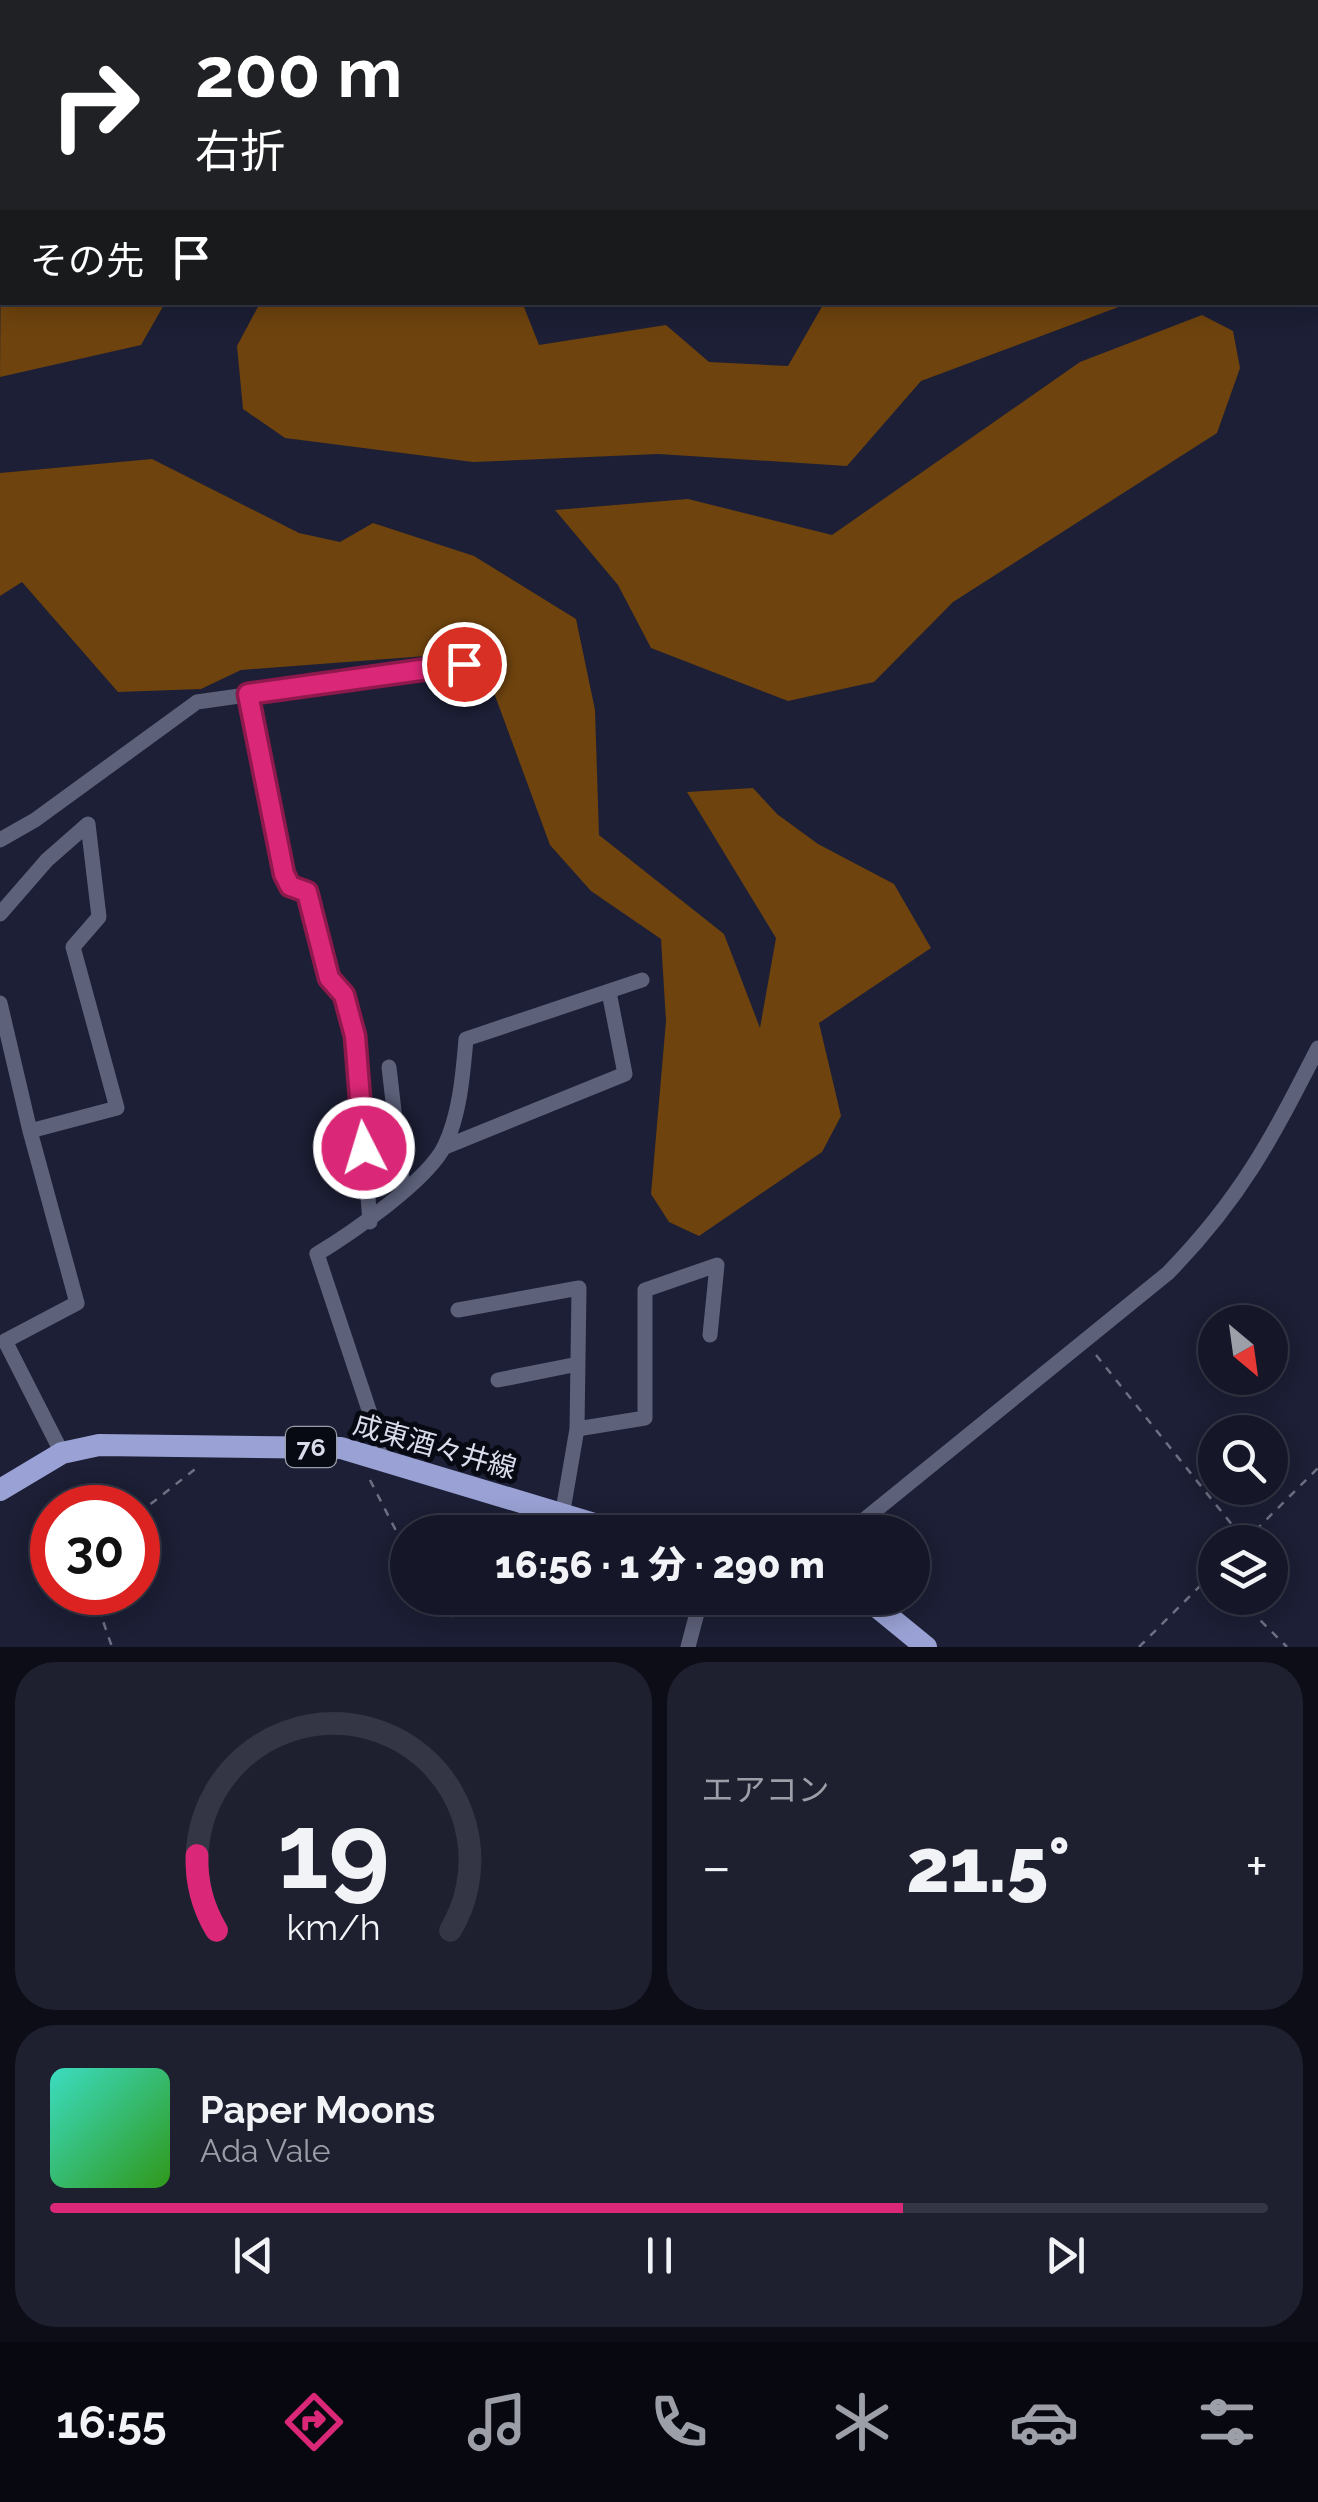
<!DOCTYPE html>
<html lang="ja">
<meta charset="utf-8">
<style>
:root{--surface:#151728;--page:#1e2030;--text:#f1f3f6;--muted:#9d9fa8;--line:#343645;--accent:#db2777}
body{margin:0;font-family:Raleway,"Noto Sans JP",sans-serif;background:var(--page);color:var(--text);height:100vh;display:flex;flex-direction:column;font-size:38px;white-space:nowrap}
*{box-sizing:border-box;margin:0}
p{font-size:32px;color:var(--muted)}
.icon{flex:none;width:55px;height:55px;fill:none;stroke:currentColor;stroke-width:2;stroke-linecap:round;stroke-linejoin:round}
.map{position:relative;height:1647px;overflow:hidden}
.sheet{display:flex;flex-direction:column;gap:15px;padding:15px;background:#0c0d16;flex:1}
.sheet>*{flex:none}
.top-card{position:absolute;left:0px;top:0px;width:1320px;height:305px;box-shadow:0 5px 25px #0003,0 0 0 2px var(--line);background:#202124;color:#fff;overflow:hidden}
.needle{width:65px;rotate:151deg}
.controls{position:absolute;left:1198px;top:1305px;display:grid;gap:20px}
.controls a{display:grid;place-items:center;width:90px;height:90px;border-radius:50%;background:var(--surface);box-shadow:0 5px 25px #0003,0 0 0 2px var(--line);font-size:50px}
.speed{position:absolute;left:30px;top:1485px;display:flex;gap:20px;font-size:50px;font-weight:700;text-align:center}
.speed>*{display:grid;place-content:center;width:130px;height:130px;border-radius:50%;background:var(--surface);box-shadow:0 5px 25px #0003,0 0 0 2px var(--line);line-height:1}
.speed .limit{border:15px solid #d22;background:#fff;color:#111}
.pin{position:absolute;display:grid;place-items:center;width:85px;height:85px;color:#fff;margin:-42px;border:5px solid #fff;border-radius:50%;box-shadow:0 2px 10px #0007}
.me{position:absolute;width:110px;margin:-55px;rotate:355deg;stroke-linejoin:round;filter:drop-shadow(0 0 8px #0008)}
.turn{display:flex;align-items:center;gap:35px;height:210px;padding:0 30px;font-size:45px}
.turn .icon{width:130px;height:130px;stroke-width:2.5}
.turn b{display:block;font-size:70px;line-height:85px}
.then{display:flex;align-items:center;height:95px;padding:0 30px;background:#0003;gap:20px;font-size:38px}
.big{font-size:75px;font-weight:800;line-height:1.1}
.sheet .tile{flex:1;display:flex;flex-direction:column;justify-content:center;gap:15px;min-width:0;padding:0 35px;border-radius:40px;background:var(--page)}
.sheet .dial{align-items:center;gap:0}
.dial svg{height:260px;overflow:visible;fill:none;stroke:var(--line);stroke-width:7;stroke-linecap:round;text-anchor:middle}
.dial text{fill:var(--text);stroke:none}
.song{display:flex;align-items:center;gap:30px}
.cover{width:120px;height:120px;border-radius:15px;background:linear-gradient(135deg,hsl(170 70% 55%),hsl(110 70% 35%))}
.played{height:10px;border-radius:5px;background:linear-gradient(90deg,var(--accent) 70%,var(--line) 70%)}
.keys{display:flex;justify-content:space-around;direction:ltr}
.heat{display:flex;justify-content:space-between;align-items:center;font-size:55px;direction:ltr}
.sheet .tiles{flex:1;display:grid;gap:15px;grid-template-columns:1fr 1fr}
.tile:last-child{grid-column:span 2}
.trip{position:absolute;left:390px;top:1515px;width:540px;height:100px;border-radius:50px;background:var(--surface);box-shadow:0 5px 25px #0003,0 0 0 2px var(--line);font-weight:800;line-height:100px;text-align:center}
.tab-bar{display:flex;height:160px;justify-content:space-around;align-items:center;background:#080910;color:var(--muted)}
.tab-bar .icon{width:70px;height:70px}
.tab-bar .current{color:var(--accent)}
.tab-bar b{font-size:45px;color:var(--text)}
.map>svg:first-child{display:block}
</style>
<div class="map">
<svg width="1318" height="1647" viewBox="0 0 1318 1647">
<rect width="100%" height="100%" fill="#1c1f35"/>
<path fill="#6e430e" d="M2,94V302L165,303L141,345L0,377Z
M522,302L539,345L666,325L709,362L788,366L824,303H1129L921,381L847,466L658,454L473,462L285,438L243,409L237,346L260,303Z
M1202,315L1233,331L1240,368L1217,433L953,602L874,682L788,701L651,648L618,585L555,510L688,499L832,535L1080,362Z
M152,459L299,533L340,542L373,523L474,556L576,619L595,710L599,835L724,934L760,1028L776,938L687,792L753,788L777,814L818,844L894,884L931,948L819,1023L841,1116L822,1152L699,1236L669,1222L651,1194L666,1021L661,939L591,891L550,845L479,652L241,670L201,689L118,692L22,582L0,596V473Z"/>
<g fill="none" stroke-linecap="round" stroke-linejoin="round">
<path stroke="#6d7083" stroke-width="2.5" stroke-dasharray="8 8" stroke-linecap="butt" d="M1096,1355L1245,1541
M370,1480L408,1554
M138,1514L199,1466
M1244,1542L1318,1468
M93,1592L112,1647
M437,1598L453,1618
M1238,1598L1287,1647
M1139,1647L1215,1571"/>
<path stroke="#5d617a" stroke-width="15" d="M0,137L2,141
M248,694L284,874L289,886L307,891L329,978L345,995L355,1036L370,1222
M0,840L35,820L197,702L464,664
M0,914L47,860L88,824L99,917L73,947L117,1108L30,1131L0,1003
M389,1067L403,1189
M30,1131L77,1303L5,1341L62,1453
M445,1147L625,1074L609,992
M458,1310L579,1288L577,1429L562,1516
M498,1380L578,1364
M577,1429L645,1418V1290L717,1265L710,1335
M385,1458L317,1254C350,1234 429,1180 445,1145C460,1114 463,1073 466,1039L642,980
M849,1532L1168,1273C1241,1198 1271,1140 1318,1048
M688,1647L701,1598"/>
<path stroke="#9aa2d5" stroke-width="22" d="M0,1490L62,1453L99,1445L341,1448L621,1532
M866,1598L926,1647"/>
</g>
<g fill="none" stroke-linecap="round" stroke-linejoin="round">
<g stroke="#8e194d" stroke-width="25">
<path id="route" d="M364,1148L355,1036L344,995L329,978L307,892L290,886L284,874L248,694L464,664"/>
</g>
<use href="#route" stroke="#db2777" stroke-width="18"/>
</g>
<g text-anchor="middle" stroke-width="10" stroke-linejoin="round" paint-order="stroke">
<rect fill="#080a13" stroke="#9a9daa" stroke-width="2.5" x="286" y="1427" width="50" height="40" rx="8"/>
<g font-size="25" font-weight="bold" fill="#d9dceb">
<text x="311" y="1456">76</text>
</g>
<g font-size="28" fill="#d9dceb" stroke="#080a13">
<text transform="translate(435 1446) rotate(16)" y="10">成東酒々井線</text>
</g>
</g>
</svg>
<div class="controls">
<a><svg class="needle" viewBox="-14 -14 28 28"><path d="M0-13l5 13h-10z" fill="#e53935"/><path d="M0 13l5-13h-10z" fill="#9d9fa8"/></svg></a>
<a><svg class="icon" aria-label="search" viewBox="0 0 24 24"><circle cx="10" cy="10" r="6"/><path d="M15 15l6 6"/></svg></a>
<a><svg class="icon" aria-label="layers" viewBox="0 0 24 24"><path d="M12 4l9 5-9 5-9-5zM3 14l9 5 9-5"/></svg></a>
</div>
<div class="speed"><div class="limit">30</div></div>
<div class="pin" style="left:464px;top:664px;background:#d93025"><svg class="icon" aria-label="arrive" viewBox="0 0 24 24"><path d="M6 21V4h12l-3 4 3 4H6"/></svg></div>
<svg class="me" style="left:364px;top:1148px" viewBox="-20 -20 40 40"><circle r="17" fill="#db2777" stroke="#fff" stroke-width="3"/><path d="M0-11L8 9 0 5-8 9z" fill="#fff"/></svg>
<div class="trip">16:56 · 1 分 · 290 m</div>
<div class="top-card">
<div class="turn"><svg class="icon" aria-label="right" viewBox="0 0 24 24"><path d="M7 20v-9h11M14 6l5 5-5 5"/></svg><div><b>200 m</b>右折</div></div>
<div class="then">その先<svg class="icon" aria-label="arrive" viewBox="0 0 24 24"><path d="M6 21V4h12l-3 4 3 4H6"/></svg></div>
</div>
</div>
<section class="sheet">
<div class="tiles">
<div class="tile dial"><svg viewBox="0 0 100 80">
<path d="M14 69A42 42 0 1 1 86 69"/>
<path d="M14 69A42 42 0 0 1 8 46" stroke="#db2777"/>
<text x="50" y="56" font-size="32" font-weight="700">19</text>
<text x="50" y="72" font-size="11">km/h</text>
</svg></div>
<div class="tile"><p>エアコン</p>
<div class="heat"><a>−</a><b class="big">21.5°</b><a>+</a></div>
</div>
<div class="tile">
<div class="song"><i class="cover"></i><div><b>Paper Moons</b><p>Ada Vale</p></div></div>
<div class="played"></div>
<div class="keys"><svg class="icon" aria-label="previous" viewBox="0 0 24 24"><path d="M18 5L8 12l10 7zM5 5v14"/></svg><svg class="icon" aria-label="pause" viewBox="0 0 24 24"><path d="M8 5v14M16 5v14"/></svg><svg class="icon" aria-label="next" viewBox="0 0 24 24"><path d="M6 5l10 7-10 7zM19 5v14"/></svg></div>
</div>
</div>
</section>
<nav class="tab-bar">
<b>16:55</b>
<svg class="icon current" aria-label="directions" viewBox="0 0 24 24"><path d="M12 3l9 9-9 9-9-9zM9 14v-3h6M13 9l2 2-2 2"/></svg>
<svg class="icon" aria-label="music" viewBox="0 0 24 24"><path d="M9 18V5l10-2v13"/><circle cx="6" cy="18" r="3"/><circle cx="16" cy="16" r="3"/></svg>
<svg class="icon" aria-label="phone" viewBox="0 0 24 24"><path d="M5 4h4l2 5-3 2q2 4 5 5l2-3 5 2v4C11 20 4 13 5 4z"/></svg>
<svg class="icon" aria-label="climate" viewBox="0 0 24 24"><path d="M12 3v18M4 7l16 10M4 17L20 7"/></svg>
<svg class="icon" aria-label="car" viewBox="0 0 24 24"><path d="M5 17H2v-5l4-1 3-4h7l3 4 3 1v5h-3M9 17h6M6 11h13"/><circle cx="7" cy="17" r="2"/><circle cx="17" cy="17" r="2"/></svg>
<svg class="icon" aria-label="filters" viewBox="0 0 24 24"><path d="M4 7h16M4 17h16"/><circle cx="9" cy="7" r="2"/><circle cx="15" cy="17" r="2"/></svg>
</nav>
